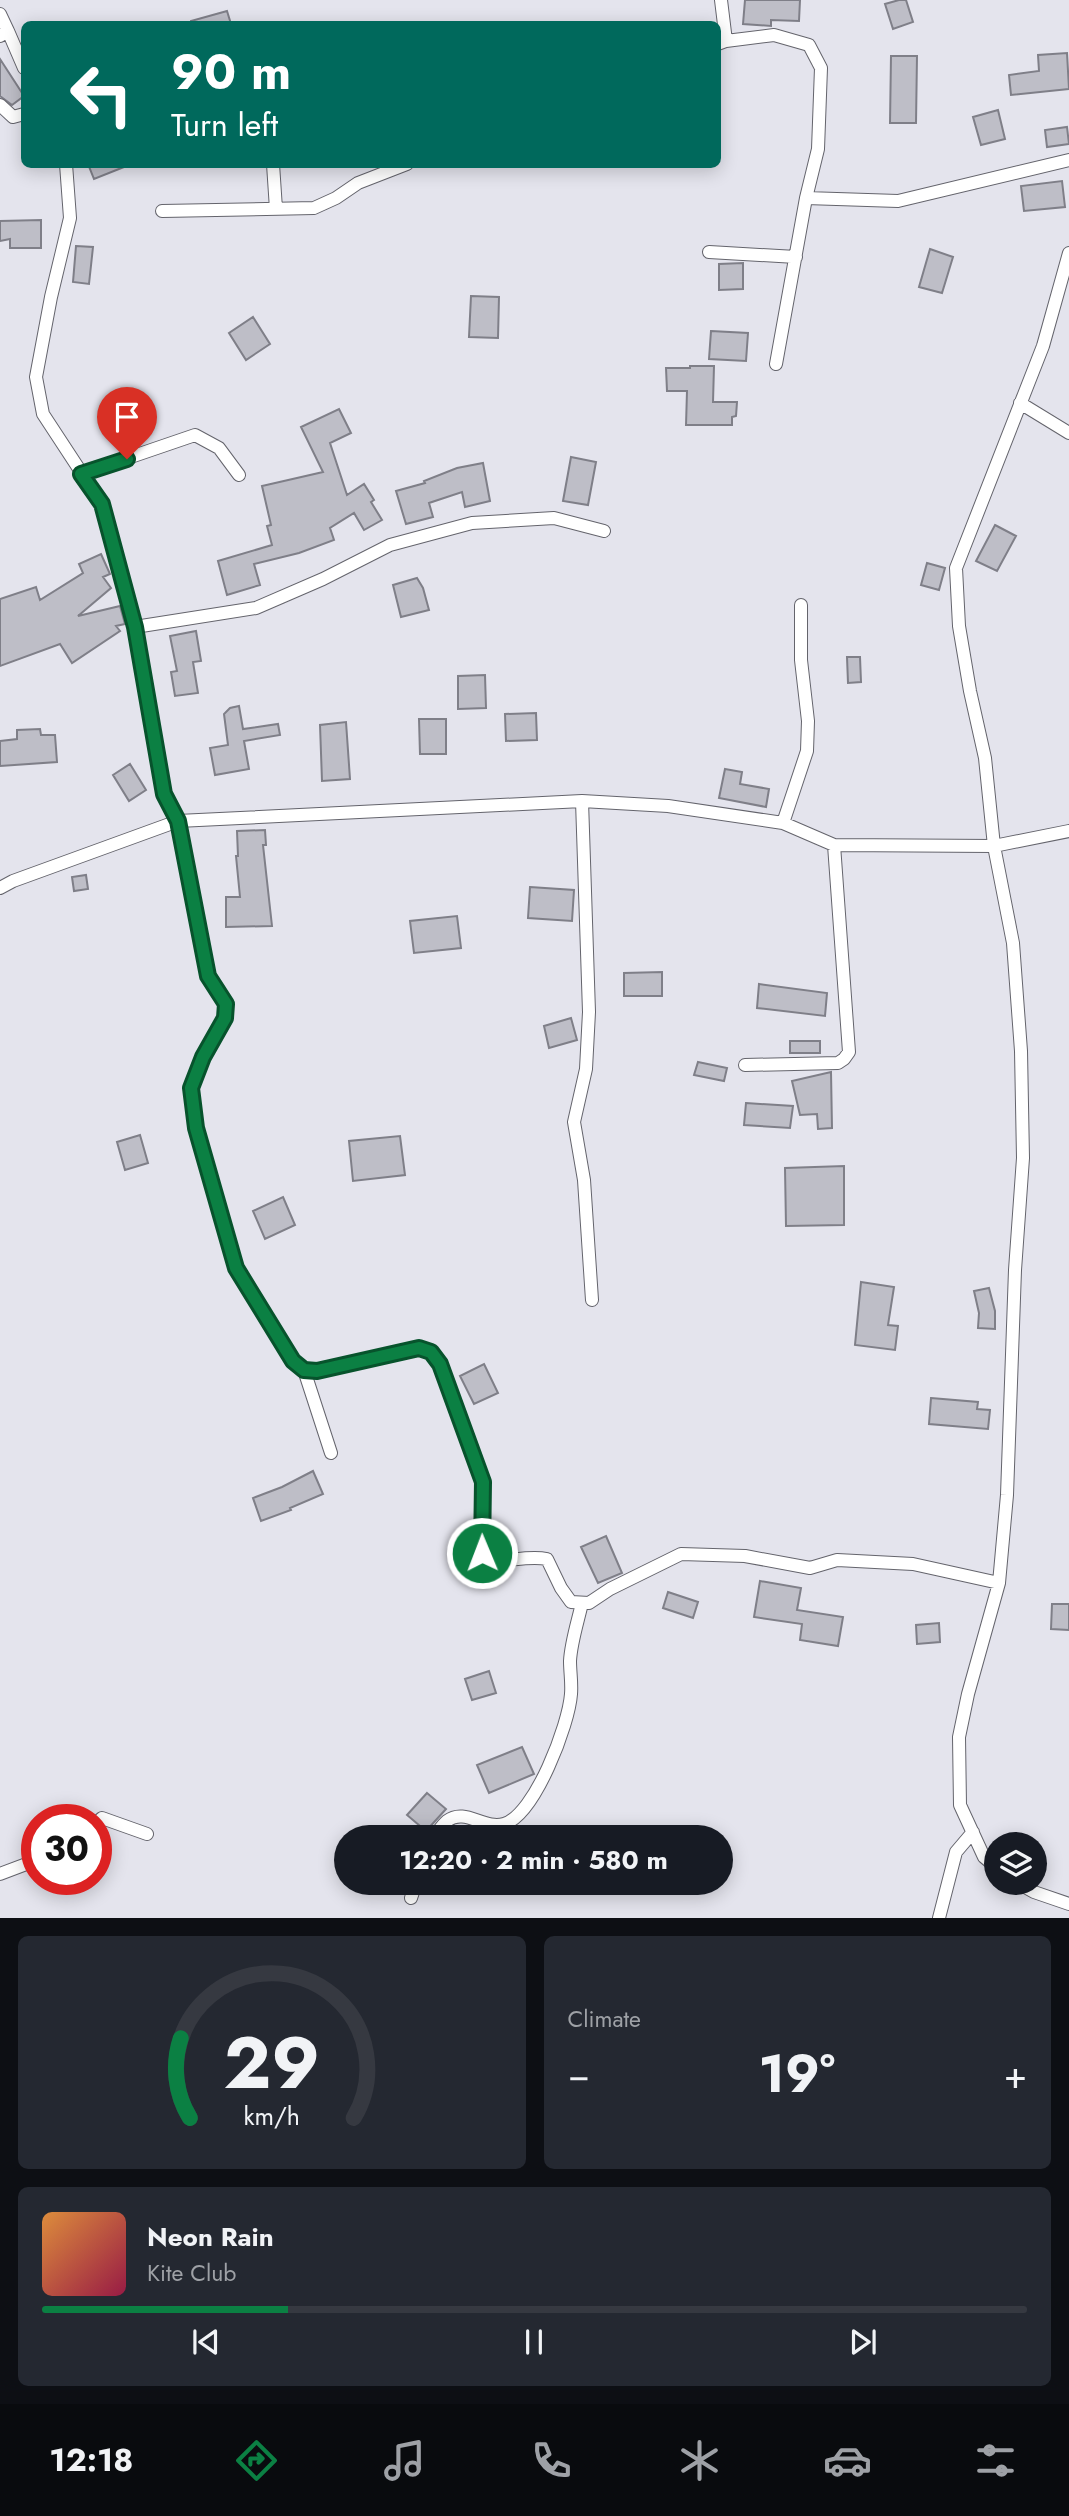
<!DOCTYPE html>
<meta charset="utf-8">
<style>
:root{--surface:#171b24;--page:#242831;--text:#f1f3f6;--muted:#9ea1a6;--line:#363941;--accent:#0b8043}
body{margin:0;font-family:Jost,sans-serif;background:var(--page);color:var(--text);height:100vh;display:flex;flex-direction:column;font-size:26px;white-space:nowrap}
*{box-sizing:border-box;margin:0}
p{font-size:23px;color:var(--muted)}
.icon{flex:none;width:38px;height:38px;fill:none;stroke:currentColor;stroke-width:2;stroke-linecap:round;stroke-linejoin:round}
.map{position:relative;height:1918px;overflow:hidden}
.side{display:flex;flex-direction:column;gap:18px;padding:18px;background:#0d0f14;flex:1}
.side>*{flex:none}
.hud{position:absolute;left:21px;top:21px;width:700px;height:147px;border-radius:10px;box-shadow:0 4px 18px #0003;background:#00695c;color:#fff;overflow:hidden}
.fabs{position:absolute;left:984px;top:1832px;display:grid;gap:14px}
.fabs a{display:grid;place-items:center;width:63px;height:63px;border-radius:50%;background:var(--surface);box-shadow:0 4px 18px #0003;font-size:35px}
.speed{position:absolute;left:21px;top:1804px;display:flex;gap:14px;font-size:35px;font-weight:700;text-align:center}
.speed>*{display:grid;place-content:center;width:91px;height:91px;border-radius:50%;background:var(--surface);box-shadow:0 4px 18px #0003;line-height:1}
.speed .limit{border:10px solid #d22;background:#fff;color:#111}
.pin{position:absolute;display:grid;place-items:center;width:60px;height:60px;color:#fff;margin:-72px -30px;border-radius:50% 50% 50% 0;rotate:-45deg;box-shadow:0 0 7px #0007}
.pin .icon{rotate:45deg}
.me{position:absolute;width:77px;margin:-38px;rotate:359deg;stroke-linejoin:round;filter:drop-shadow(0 0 5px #0008)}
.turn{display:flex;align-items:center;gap:24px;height:147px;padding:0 35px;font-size:32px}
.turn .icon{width:91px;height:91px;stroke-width:2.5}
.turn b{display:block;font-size:49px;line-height:60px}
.big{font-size:52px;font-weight:700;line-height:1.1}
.side .card{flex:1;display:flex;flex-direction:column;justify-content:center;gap:10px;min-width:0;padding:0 24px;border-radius:10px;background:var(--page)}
.side .dial{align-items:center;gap:0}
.dial svg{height:182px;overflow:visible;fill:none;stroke:var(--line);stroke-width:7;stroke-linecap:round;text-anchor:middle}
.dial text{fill:var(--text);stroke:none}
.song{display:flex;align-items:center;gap:21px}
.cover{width:84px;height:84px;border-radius:10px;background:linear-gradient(135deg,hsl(30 70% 55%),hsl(340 70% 35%))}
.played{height:7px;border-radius:4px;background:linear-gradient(90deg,var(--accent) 25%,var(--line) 25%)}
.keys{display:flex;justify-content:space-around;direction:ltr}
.heat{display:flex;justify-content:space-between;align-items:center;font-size:38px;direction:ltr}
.side .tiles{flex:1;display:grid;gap:18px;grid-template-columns:1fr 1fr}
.card:last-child{grid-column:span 2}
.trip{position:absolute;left:334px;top:1825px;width:399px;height:70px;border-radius:35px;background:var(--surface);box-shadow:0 4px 18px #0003;font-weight:700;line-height:70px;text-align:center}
.tab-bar{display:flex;height:112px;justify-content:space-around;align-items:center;background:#090b0e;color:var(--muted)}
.tab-bar .icon{width:49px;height:49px}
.tab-bar .on{color:var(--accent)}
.tab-bar b{font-size:32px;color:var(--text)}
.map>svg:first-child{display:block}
</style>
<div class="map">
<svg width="1069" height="1918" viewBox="0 0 1069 1918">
<rect width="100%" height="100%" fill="#e4e4ed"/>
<path fill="#bebec7" stroke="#7f7f88" stroke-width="2" d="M745,0H800L799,21L771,20V26L743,24Z
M899,0H906L913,22L893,29L885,4Z
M227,11L231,24H191V21Z
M1067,53L1069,89L1011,95L1009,75L1039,71L1038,55Z
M891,56H917L916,123H890Z
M0,59L24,96L12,105L0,96Z
M998,110L1005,139L981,145L973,117Z
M1067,127L1069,144L1047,147L1045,130Z
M88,164H129V165L94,179Z
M1062,181L1065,207L1024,211L1021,186Z
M41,220V248H10V239L0,241V221Z
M76,246L93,247L89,284L73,282Z
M930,249L953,257L942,293L919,287Z
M743,263V289L719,290V264Z
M471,296L499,297L498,338L469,337Z
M253,317L270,344L246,360L229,333Z
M711,331L748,333L746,361L709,359Z
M690,366H714L713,402H737L736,416L732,417V425H686L687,391H667L666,368H690Z
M339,409L351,433L330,443L347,495L364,484L374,500L371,502L382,520L364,530L354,513L330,528L334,540L299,553L254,564L260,585L227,595L218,561L272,545L267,526L271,525L262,486L323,472L301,427Z
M571,457L596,462L588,505L563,501Z
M483,463L490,501L465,507L462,492L429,503L433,517L406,524L396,491L425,483L424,481L457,468Z
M995,525L1016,536L997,571L976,561Z
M101,554L110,574L103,577L111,588L78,616L120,606L125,624L116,626L120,631L72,663L60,644L0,666V599L36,587L40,600L83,573L79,564Z
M927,563L945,568L939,590L921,585Z
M417,578L423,588L429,610L401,617L393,585Z
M196,631L201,661L193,662L198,693L175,696L171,672L177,671L170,636Z
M847,657H860L861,682L848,683Z
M485,675L486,708L458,709V676Z
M239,706L243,729L278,724L280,735L244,741L249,769L215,775L210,748L228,745L224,714L230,708Z
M536,713L537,740L506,741L505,714Z
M419,719H446V754H420Z
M346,722L350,779L322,781L320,725Z
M40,729L41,735H55L57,762L0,766V741L17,739V730Z
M130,764L146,790L129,801L113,775Z
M725,769L742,772L740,784L769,789L766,807L719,798Z
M265,830L266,845H263L272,926L226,927V897H240L236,856H238L237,831Z
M86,875L88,889L74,891L72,877Z
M530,887L574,890L572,921L528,918Z
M457,916L461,948L414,953L410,921Z
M662,972V996H624V973Z
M759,984L827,993L825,1016L757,1008Z
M571,1018L577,1040L549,1048L544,1026Z
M790,1041H820V1053H790Z
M698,1062L727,1068L724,1081L694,1075Z
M831,1072L832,1128L818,1129L817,1114L800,1115L792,1081Z
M746,1103L793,1106L790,1128L744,1125Z
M140,1135L148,1163L125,1170L117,1142Z
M400,1136L405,1175L353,1181L349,1141Z
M844,1166V1225L786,1226L785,1168Z
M283,1197L295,1225L265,1239L253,1211Z
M861,1282L894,1287L888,1325L898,1326L895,1350L855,1345Z
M989,1288L995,1311V1329L978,1328L979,1313L974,1291Z
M484,1364L498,1393L474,1404L460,1376Z
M931,1398L978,1402L977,1409L990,1410L988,1429L929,1424Z
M313,1471L323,1494L290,1508L291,1510L261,1521L253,1498L282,1487Z
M606,1536L622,1573L598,1583L581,1547Z
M760,1581L801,1588L797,1610L843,1617L838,1646L800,1640L802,1624L754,1617Z
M668,1592L698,1602L693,1618L663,1608Z
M1052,1604H1069V1630L1051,1629Z
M939,1623L940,1642L917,1644L916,1625Z
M489,1671L496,1693L472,1700L465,1679Z
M522,1747L534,1774L489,1793L477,1765Z
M427,1793L446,1809L426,1831L407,1815Z"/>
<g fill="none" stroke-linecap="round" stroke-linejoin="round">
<g stroke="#64646c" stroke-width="14">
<path id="minor" d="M721,0L726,41
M0,14L8,31L0,36
M8,31L24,68
M718,44L726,41L774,35L809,45L821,68L818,149L806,198L898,201L1069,160
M0,105L13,117L24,114
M66,164L70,218L51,297L36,377L43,414L102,504L135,627L164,794L178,821L582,801L668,806L783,823L834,845L994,846L1069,831
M273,164L276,209
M162,211L314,208L336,198L358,183L407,164
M709,252L796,257
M776,364L806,198
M1020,403L1069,433
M81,474L195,435L219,448L239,475
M135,627L256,608L323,579L390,545L472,523L554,518L604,531
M582,801L589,1012L586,1069L574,1122L584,1180L592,1300
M783,823L807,751L808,721L801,660V605
M0,888L13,881L178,821L208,976L226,1004L225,1018L203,1057L191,1088L196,1128L236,1268L293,1361L304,1370L317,1371L419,1348L431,1352L440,1364L483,1482L482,1553L490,1561C510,1562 528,1555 547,1559L561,1588L571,1602L589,1603L610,1589L681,1554L745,1556L810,1568L837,1560L913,1564L999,1583
M745,1065L838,1063L844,1059L849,1052L834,845
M304,1370L331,1453
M96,1823L102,1818L147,1834
M433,1838C438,1832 442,1825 447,1821C465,1807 484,1830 504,1824C535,1815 569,1724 571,1694C572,1683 570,1672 570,1661C571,1642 578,1621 582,1603
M996,1867L984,1857L960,1805L959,1737L968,1694L999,1583L1007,1495L1015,1270L1023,1158L1021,1051L1013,943L994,846L985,758L970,691L959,626L956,568L1043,346L1069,253
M0,1874L37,1860
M1018,1883L1034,1892L1069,1904
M411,1898L416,1883
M939,1918L956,1852L973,1832"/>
</g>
<use href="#minor" stroke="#fff" stroke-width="12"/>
</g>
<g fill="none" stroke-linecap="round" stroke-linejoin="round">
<g stroke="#07532c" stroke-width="18">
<path id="route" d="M127,459L81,474L102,504L135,627L164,794L178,821L208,976L226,1004L225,1018L203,1057L191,1088L196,1128L236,1268L293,1361L304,1370L317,1371L419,1348L431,1352L440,1364L483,1482L482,1553"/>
</g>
<use href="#route" stroke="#0b8043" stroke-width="12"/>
</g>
</svg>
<div class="fabs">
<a><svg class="icon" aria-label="layers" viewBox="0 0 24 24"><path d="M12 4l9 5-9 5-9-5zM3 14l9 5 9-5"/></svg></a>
</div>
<div class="speed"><div class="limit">30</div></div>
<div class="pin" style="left:127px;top:459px;background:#d93025"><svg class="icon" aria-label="arrive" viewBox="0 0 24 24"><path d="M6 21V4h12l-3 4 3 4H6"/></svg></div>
<svg class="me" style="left:482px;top:1553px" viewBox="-20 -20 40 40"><circle r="17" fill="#0b8043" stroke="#fff" stroke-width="3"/><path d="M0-11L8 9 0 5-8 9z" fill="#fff"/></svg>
<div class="trip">12:20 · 2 min · 580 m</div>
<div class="hud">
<div class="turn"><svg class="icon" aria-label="left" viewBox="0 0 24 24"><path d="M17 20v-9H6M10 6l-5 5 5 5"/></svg><div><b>90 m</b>Turn left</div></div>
</div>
</div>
<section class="side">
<div class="tiles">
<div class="card dial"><svg viewBox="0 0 100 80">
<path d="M14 69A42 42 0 1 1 86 69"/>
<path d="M14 69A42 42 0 0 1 10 34" stroke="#0b8043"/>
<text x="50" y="56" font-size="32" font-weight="700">29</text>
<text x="50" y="72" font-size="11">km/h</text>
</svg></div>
<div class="card"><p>Climate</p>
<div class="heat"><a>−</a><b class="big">19°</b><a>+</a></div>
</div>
<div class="card">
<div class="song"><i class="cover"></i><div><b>Neon Rain</b><p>Kite Club</p></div></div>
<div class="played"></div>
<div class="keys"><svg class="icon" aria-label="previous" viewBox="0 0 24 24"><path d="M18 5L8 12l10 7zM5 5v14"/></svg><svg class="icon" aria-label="pause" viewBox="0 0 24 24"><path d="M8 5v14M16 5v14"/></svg><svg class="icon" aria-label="next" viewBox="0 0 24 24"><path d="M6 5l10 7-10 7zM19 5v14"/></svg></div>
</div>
</div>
</section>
<nav class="tab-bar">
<b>12:18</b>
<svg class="icon on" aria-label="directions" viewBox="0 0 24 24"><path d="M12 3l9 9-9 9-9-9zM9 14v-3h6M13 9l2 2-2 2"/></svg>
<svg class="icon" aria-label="music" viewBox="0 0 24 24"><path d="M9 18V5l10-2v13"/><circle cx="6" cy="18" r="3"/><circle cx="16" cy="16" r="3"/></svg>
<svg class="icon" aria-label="phone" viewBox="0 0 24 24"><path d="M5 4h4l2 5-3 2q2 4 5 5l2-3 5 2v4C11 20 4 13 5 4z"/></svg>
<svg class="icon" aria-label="climate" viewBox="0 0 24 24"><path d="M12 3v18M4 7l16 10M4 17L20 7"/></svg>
<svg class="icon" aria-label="car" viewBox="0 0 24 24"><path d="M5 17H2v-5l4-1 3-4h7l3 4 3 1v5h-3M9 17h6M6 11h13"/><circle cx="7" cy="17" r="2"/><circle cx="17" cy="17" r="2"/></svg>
<svg class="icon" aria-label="filters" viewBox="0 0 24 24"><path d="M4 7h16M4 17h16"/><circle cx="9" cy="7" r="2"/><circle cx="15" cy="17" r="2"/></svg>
</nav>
